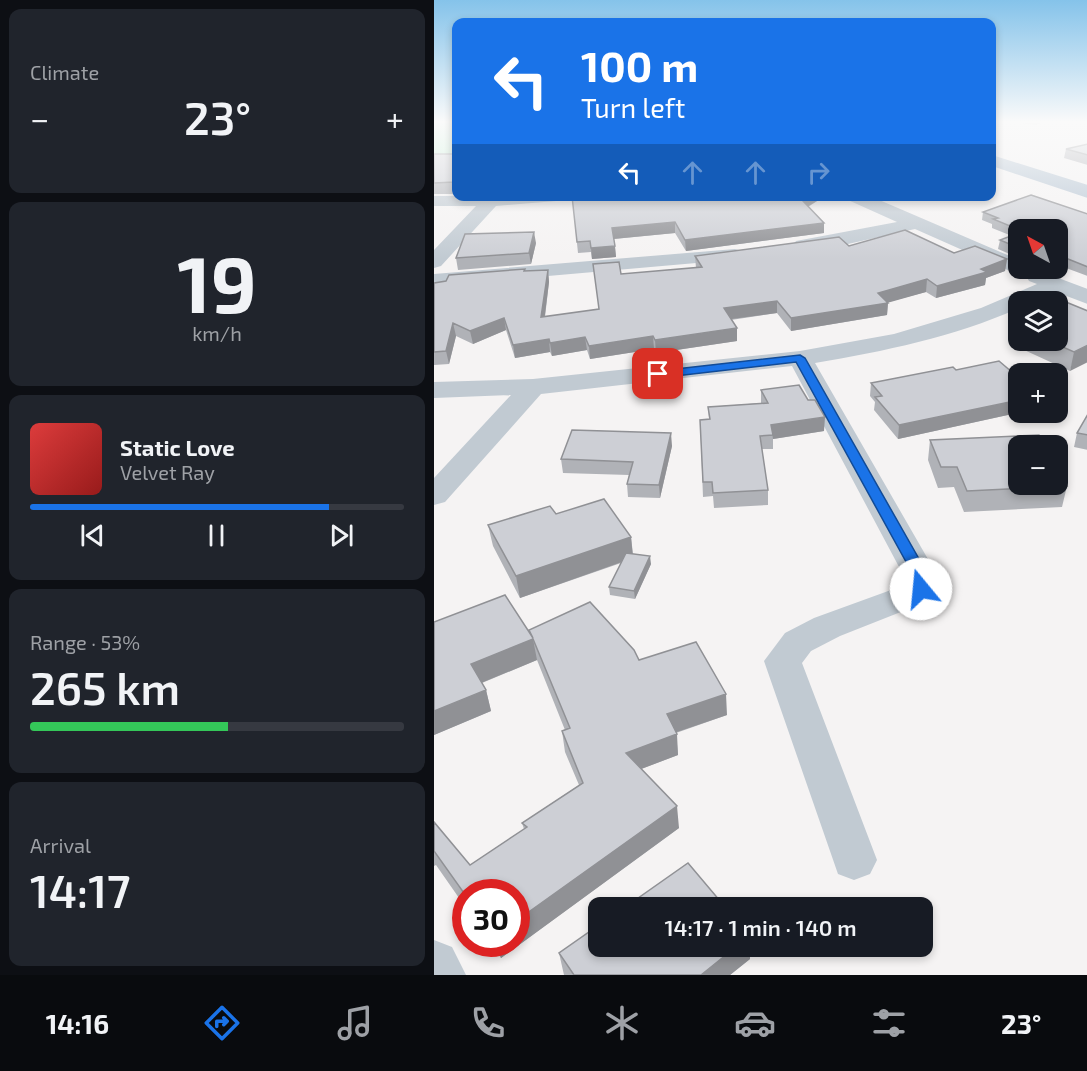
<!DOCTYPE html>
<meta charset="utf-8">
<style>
:root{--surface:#171b24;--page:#20242c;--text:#f1f3f6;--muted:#9ea1a6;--line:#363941;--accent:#1a73e8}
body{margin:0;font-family:"Exo 2",sans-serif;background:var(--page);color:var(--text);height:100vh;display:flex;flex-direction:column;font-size:22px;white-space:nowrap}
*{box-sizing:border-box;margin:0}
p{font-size:20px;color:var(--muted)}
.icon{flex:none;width:33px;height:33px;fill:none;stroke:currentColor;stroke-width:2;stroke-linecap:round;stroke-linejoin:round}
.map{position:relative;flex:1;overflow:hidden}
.drawer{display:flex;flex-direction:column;gap:9px;padding:9px;background:#0d0f14;width:434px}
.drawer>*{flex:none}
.hud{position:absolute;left:18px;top:18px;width:544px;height:183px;border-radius:12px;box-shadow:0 3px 9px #0003;background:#1a73e8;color:#fff;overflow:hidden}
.needle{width:39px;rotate:320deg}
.controls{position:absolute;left:574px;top:219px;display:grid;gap:12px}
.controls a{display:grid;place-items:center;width:60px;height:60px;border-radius:12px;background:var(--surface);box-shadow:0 3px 9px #0003;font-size:30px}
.speed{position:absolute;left:18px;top:879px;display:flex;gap:12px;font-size:30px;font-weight:700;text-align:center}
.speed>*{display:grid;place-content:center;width:78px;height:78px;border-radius:50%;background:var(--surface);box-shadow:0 3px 9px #0003;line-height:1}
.speed .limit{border:9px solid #d22;background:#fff;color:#111}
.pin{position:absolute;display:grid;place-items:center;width:51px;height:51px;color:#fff;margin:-26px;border-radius:12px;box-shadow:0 3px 9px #0006}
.me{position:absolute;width:66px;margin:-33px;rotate:343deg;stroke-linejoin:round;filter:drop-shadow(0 0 4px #0008)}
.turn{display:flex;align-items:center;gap:21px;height:126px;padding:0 30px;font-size:27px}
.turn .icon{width:78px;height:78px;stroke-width:2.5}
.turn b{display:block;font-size:42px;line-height:51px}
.lanes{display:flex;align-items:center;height:57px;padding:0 30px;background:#0003;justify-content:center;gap:30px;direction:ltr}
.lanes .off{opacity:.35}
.big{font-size:45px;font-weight:600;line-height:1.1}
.drawer .widget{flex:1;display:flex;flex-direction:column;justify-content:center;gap:9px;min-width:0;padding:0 21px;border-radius:12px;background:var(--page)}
.drawer .dial{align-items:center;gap:0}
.dial b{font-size:78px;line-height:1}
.song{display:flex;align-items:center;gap:18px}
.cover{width:72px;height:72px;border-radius:9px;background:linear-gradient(135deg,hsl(0 70% 55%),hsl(0 70% 35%))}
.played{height:6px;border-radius:3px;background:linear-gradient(90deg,var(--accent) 80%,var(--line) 80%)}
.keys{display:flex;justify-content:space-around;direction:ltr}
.heat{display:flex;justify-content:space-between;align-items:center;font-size:33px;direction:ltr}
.charge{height:9px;border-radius:4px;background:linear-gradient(90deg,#34c759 53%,var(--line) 0)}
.trip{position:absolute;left:154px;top:897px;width:345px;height:60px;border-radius:12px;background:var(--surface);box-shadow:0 3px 9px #0003;font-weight:600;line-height:60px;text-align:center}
.tab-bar{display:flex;height:96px;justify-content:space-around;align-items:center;background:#090b0e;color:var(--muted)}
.tab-bar .icon{width:42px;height:42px}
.tab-bar .current{color:var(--accent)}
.tab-bar b{font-size:27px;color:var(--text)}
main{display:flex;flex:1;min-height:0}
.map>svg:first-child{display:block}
</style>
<main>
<section class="drawer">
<div class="widget"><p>Climate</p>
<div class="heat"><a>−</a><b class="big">23°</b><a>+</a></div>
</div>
<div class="widget dial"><b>19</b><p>km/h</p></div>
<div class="widget">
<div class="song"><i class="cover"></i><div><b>Static Love</b><p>Velvet Ray</p></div></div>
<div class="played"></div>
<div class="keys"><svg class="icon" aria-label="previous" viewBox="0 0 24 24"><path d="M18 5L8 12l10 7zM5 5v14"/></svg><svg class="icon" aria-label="pause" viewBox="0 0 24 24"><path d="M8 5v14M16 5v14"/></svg><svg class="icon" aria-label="next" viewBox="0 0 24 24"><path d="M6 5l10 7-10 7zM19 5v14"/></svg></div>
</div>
<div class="widget"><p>Range · 53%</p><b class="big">265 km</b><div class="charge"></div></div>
<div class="widget"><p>Arrival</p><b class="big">14:17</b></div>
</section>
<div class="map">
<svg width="654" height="975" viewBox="0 0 654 975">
<rect width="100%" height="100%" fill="#f5f3f3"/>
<path fill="#c3f1d5" d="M0,123H22V158L0,157Z"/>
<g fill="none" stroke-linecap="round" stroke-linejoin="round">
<path fill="#c1cad2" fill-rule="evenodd" d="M0,196H131L122,201L62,206L7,266L0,268V250L42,206H0Z
M411,196H436L585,260V268H595L592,272L585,274L578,272L481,229L405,246L369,251L362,249L359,245L362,241L463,222L414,200Z
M301,249L308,251L311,255L308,259L0,286V274Z
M603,270L654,289V304L622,292L600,302H585V308C520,337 451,351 381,363L506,580L499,597L492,602L406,636L377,651L368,663L443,860L436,874L420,880L404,874L330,661L351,633L380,618L468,586L472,580L358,366L107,394L11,502L0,505V478L77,395L0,398V382L99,379L366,351L460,334L547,308L603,284L595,281L592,276L595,271Z
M0,940L18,947L32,975H0Z"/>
<path fill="#b3c2d1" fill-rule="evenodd" d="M558,155L654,185V198L558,166Z"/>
</g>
<path fill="#b0b2b7" d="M586,123H607L602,125Z
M654,144V165L630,158L632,149Z
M0,154H22V194H0Z
M138,196H391L374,207L390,223V233L252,251L241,233L180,239L182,257L158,259L157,252L144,253Z
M549,212L654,214V276L624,265V230H585V258L564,249L566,240L578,236L558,228V224L548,220Z
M102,243L97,264L24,270L22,258Z
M415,246L520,253L573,259L571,271L552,278L551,285L502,298L492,292L454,302L453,315L357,331L343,313L297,320L303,341L222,353L220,349L156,359L153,350L118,356L116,352L81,358L72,330L39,344L22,336L15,364L0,365V283L91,271L114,270L115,282L111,317L165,309L187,274L262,268L261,256Z
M654,311L636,371L575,343L578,325L585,322V340H624Z
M437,383L585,412H587L464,439L440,410L441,402L436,396Z
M327,390L390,431L339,439V449H328L334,490V505L280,508L279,496L269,497L266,420L275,419L274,407L327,403Z
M654,414V450L640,447L643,433Z
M496,440L633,486L628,507L530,512L520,487L504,488L494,460Z
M238,446L226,498L194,497L193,484L195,475L129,473L127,459Z
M122,514L197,537L199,554L217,564L201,599L176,595L175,587L187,563L86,598L59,546L54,525Z
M0,622L96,634L95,630L205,660L293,715L242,733L244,755L207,769L245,828L67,958L57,944H82L32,892V908L2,865L0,866V822L36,865L90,829L88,823L145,785L131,752L128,731L131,730L103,660L48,683L52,690L57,711L0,735Z
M165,946H316V959L296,975H130L125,953Z"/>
<path fill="#909195" d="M22,181V194L20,182Z
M375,196H391L368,210V200Z
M470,196H478L469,199Z
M241,222V233L179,239L178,228Z
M390,223V233L252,251L251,240Z
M100,232L102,243L97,264L95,253Z
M181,246L182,257L158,259L157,248Z
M573,259L571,271L552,278L551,285L502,298L503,286Z
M114,270L115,282L109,330L107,317Z
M493,279L492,292L453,303H454L453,315L357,331V318Z
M343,301V313L290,320V308Z
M70,318L72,330L39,344L36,331Z
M19,323L22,336L15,364L12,351Z
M303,328V341L222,353L221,340Z
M219,336L220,349L156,359L155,346Z
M151,337L153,350L118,356L116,343Z
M115,339L116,352L81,358L79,345Z
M654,345V362L636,371L640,352Z
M585,400V412H587L464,439L465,425Z
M391,417L390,431L339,439L337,425Z
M237,433L238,446L226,498L225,485Z
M197,537L199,558L86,598L82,576Z
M216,556L217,564L201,599L200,591Z
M99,639L103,660L42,685L37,664Z
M52,690L57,711L0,735V711Z
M292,694L293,715L234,735L233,714Z
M243,734L244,755L194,774L192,753Z
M243,806L245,828L67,958L63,944H82V921Z
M303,946H316V959L296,975H267Z"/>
<path fill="#cdcfd5" stroke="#909195" stroke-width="1.5" d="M654,144V155L632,149Z
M0,154H22V181L20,182L0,183Z
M597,195L654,214V267L624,255V230H586L559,219L564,218L549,212Z
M138,196H375L368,200L390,223L251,240L241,222L178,228L181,246L157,248L156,241L143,242Z
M471,230L520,253L541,246L573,259L547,269L553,272L503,286L493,279L444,293L454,303L357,318L343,301L290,308L303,328L221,340L219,336L155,346L151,337L116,343L115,339L79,345L70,318L36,331L19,323L12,351L0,352V283L12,281L15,275L91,269L90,271L114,270L107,317L165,309L159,264L185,262L187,274L268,267L261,256L405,237L415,246Z
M100,232L95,253L22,258L31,234Z
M585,233V248L566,240Z
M627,300L654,311V345L640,352L613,340H624V302Z
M585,322V328L578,325Z
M565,361L585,378V400L465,425L441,397L448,396L437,383L519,367L522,370Z
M365,385L374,400H381L391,417L337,425L339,435L326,436L334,490L279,493L278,482H269L266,420L276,419L274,407L334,403L327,390Z
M654,414V435L643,433Z
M138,430L237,433L225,485L193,484L199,462L127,459Z
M605,435L610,446H585V484H624V470L633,486L533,491L523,467H507L496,440Z
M170,499L197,537L82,576L54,525L116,506L122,514Z
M192,553L216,556L200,591L175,587Z
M71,595L99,638L95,630L156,602L200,650L205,660L262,642L292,694L233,714L243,734L192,753L243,806L82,921V892H32V896L0,851V822L36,865L93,827L88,823L149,783L128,731L136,728L99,639L37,664L52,690L0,711V622Z
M254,863L292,908H190Z
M165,925V946H303L267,975H140L125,953Z"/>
<linearGradient id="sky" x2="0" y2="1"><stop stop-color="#85c3ea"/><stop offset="0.47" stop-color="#fafafa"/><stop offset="1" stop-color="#fafafa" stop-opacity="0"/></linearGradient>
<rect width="654" height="259" fill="url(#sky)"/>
<path fill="#1a73e8" stroke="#114b97" stroke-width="1.5" d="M366,355L371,358L497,580L493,592L487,594L479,589L482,580L362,362L224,378L218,374L224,371Z"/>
</svg>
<div class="controls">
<a><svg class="needle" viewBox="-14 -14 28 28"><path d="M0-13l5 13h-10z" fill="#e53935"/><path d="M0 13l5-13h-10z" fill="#9ea1a6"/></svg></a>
<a><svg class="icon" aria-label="layers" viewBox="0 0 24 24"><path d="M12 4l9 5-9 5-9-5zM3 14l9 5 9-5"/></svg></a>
<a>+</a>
<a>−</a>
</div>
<div class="speed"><div class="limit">30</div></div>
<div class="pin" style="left:224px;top:374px;background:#d93025"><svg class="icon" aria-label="arrive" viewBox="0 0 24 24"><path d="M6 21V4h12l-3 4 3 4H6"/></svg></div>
<svg class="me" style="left:487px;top:589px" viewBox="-20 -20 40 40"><circle r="19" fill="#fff"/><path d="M0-13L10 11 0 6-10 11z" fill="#1a73e8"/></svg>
<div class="trip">14:17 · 1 min · 140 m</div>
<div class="hud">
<div class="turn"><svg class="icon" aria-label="left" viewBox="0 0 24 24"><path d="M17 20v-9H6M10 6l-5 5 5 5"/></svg><div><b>100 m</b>Turn left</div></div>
<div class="lanes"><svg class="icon" aria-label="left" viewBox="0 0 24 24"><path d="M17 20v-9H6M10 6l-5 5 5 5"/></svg><svg class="icon off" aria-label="ahead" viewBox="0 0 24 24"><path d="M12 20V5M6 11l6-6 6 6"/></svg><svg class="icon off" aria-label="ahead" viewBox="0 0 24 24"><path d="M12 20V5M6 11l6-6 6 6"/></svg><svg class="icon off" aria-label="right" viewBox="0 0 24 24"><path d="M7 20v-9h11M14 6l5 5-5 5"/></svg></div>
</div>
</div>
</main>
<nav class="tab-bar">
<b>14:16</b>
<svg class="icon current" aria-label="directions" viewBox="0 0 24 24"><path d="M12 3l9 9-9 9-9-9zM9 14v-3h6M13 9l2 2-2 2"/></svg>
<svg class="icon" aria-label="music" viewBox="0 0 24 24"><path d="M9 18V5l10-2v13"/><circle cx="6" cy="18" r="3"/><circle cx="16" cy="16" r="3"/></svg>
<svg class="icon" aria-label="phone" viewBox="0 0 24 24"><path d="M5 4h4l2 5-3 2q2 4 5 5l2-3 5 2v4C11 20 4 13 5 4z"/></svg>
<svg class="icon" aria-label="climate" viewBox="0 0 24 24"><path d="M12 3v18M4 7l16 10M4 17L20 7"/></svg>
<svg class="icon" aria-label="car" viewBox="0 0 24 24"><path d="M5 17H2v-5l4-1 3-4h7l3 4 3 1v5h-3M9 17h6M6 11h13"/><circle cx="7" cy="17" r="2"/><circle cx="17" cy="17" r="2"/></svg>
<svg class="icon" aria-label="filters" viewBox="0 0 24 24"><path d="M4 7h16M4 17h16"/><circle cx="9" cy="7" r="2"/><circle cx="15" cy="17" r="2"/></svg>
<b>23°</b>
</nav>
